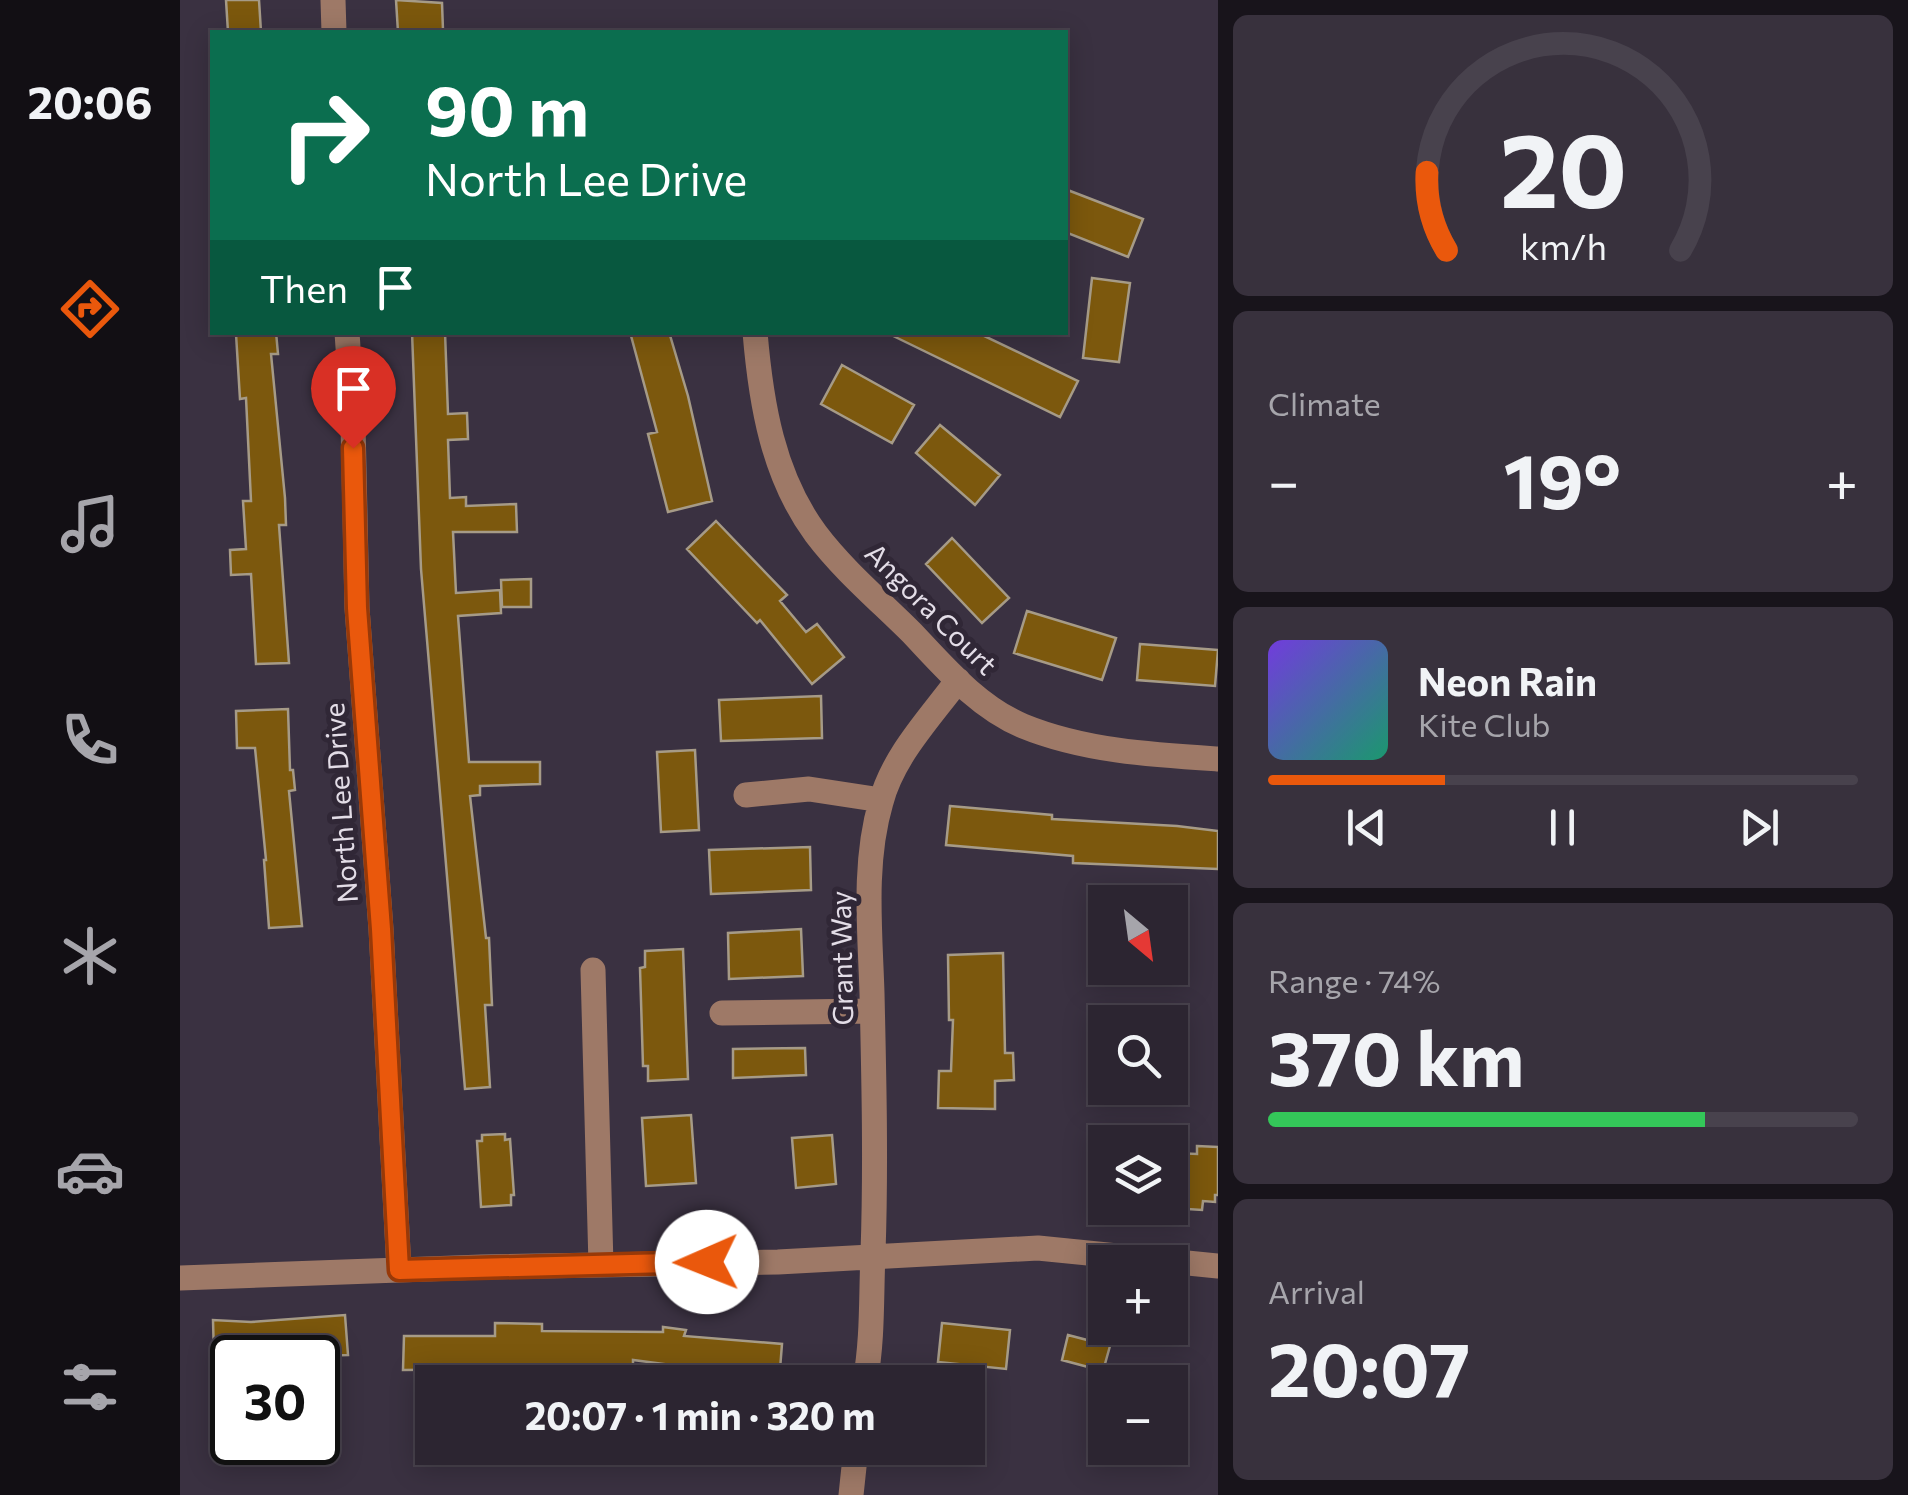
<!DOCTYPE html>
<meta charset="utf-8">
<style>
:root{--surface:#2c2531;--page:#38313d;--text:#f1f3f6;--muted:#a6a5ab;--line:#48424d;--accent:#ea580c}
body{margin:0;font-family:Commissioner,sans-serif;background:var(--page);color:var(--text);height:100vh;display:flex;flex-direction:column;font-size:38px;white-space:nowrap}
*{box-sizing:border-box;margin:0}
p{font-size:32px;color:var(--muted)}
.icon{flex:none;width:55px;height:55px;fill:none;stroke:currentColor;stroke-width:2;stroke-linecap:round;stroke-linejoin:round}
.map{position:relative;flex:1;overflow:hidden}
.panel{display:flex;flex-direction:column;gap:15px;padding:15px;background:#18141b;width:690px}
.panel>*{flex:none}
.hud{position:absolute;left:30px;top:30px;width:858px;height:305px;border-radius:0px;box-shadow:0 5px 25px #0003,0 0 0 2px var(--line);background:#0b6e4f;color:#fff;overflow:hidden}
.needle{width:65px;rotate:151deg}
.tools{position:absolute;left:908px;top:885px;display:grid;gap:20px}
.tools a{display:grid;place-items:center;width:100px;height:100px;border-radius:0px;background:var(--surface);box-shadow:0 5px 25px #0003,0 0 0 2px var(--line);font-size:50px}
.speed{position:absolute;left:30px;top:1335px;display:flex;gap:20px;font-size:50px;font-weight:700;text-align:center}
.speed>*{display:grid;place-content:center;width:130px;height:130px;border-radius:50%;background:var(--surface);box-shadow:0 5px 25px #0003,0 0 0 2px var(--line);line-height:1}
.speed .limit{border:5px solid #111;border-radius:15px;background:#fff;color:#111}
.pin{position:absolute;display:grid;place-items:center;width:85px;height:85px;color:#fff;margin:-102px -42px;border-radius:50% 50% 50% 0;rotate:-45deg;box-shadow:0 0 10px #0007}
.pin .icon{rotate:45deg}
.me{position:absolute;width:110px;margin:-55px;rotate:269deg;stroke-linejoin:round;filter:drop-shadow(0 0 8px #0008)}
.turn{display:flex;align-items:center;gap:35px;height:210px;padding:0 50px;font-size:45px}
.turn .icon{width:130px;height:130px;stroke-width:2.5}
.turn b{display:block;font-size:70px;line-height:85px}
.then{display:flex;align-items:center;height:95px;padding:0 50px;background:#0003;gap:20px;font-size:38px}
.big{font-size:75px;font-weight:700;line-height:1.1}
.panel .tile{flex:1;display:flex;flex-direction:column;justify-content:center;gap:15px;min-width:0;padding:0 35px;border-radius:15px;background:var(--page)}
.panel .dial{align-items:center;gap:0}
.dial svg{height:260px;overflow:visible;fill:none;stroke:var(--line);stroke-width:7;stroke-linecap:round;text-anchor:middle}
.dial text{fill:var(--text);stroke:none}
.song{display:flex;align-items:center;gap:30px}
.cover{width:120px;height:120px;border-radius:15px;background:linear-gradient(135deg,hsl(260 70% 55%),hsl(160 70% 35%))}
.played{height:10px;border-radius:5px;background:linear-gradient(90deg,var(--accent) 30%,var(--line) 30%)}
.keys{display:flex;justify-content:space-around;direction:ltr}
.heat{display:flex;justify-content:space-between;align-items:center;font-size:55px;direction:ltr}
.charge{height:15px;border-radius:8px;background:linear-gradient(90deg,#34c759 74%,var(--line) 0)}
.trip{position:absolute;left:235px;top:1365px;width:570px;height:100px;border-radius:0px;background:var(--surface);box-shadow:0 5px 25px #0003,0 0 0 2px var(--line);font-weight:700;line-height:100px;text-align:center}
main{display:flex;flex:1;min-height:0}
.tabs{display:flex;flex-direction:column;width:180px;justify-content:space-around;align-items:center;background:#120f14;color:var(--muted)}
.tabs .icon{width:70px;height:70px}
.tabs .selected{color:var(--accent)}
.tabs b{font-size:45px;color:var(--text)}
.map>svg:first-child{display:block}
</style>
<main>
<nav class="tabs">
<b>20:06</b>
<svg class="icon selected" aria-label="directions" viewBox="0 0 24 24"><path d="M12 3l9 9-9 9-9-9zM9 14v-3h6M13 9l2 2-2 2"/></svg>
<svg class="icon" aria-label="music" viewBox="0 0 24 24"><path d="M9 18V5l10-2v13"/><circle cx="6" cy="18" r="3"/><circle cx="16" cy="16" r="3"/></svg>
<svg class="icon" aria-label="phone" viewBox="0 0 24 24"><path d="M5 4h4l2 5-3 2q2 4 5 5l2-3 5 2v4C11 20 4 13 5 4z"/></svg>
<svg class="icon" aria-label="climate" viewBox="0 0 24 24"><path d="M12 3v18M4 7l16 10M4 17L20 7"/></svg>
<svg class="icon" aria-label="car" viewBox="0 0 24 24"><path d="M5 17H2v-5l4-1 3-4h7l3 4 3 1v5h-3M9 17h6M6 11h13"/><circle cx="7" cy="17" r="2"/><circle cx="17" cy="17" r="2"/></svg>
<svg class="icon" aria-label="filters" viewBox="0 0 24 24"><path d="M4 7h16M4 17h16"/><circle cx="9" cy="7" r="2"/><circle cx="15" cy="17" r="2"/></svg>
</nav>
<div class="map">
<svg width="1038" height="1495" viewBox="0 0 1038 1495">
<rect width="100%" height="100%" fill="#3a3141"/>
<path fill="#7c580d" stroke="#a69b87" stroke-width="2.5" d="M46,0H79L81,32H48Z
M216,0L262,3L263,30L218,32Z
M885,189L963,219L948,257L885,232Z
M912,278L950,283L939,362L903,358Z
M96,332L98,354H91L105,498L106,525H99L109,663L76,664L71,574L51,575L50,550L66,549L63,501H71L66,398L60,399L56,334Z
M232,332H265L268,414L287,413L288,439L268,440L270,498L286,497V506L336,504L337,532H273L276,593L320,590L321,613L278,616L289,762H360V784L300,786V795L290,796L306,938H309L312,1005H305L310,1087L285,1089L241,569Z
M450,332H489L508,396L532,501L488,512L468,434L477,432Z
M705,332H796L898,381L880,417Z
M662,365L734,405L712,443L641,404Z
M760,425L820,475L795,505L736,453Z
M536,521L607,595L600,601L626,632L637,624L664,657L632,684L580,620L577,623L507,549Z
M772,538L829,598L802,623L746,564Z
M351,579V607H322L321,580Z
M847,611L936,638L922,680L834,653Z
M960,644L1038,650L1035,686L957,680Z
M641,696L642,738L541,741L539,700Z
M108,709L110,770H113L115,790L109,791L122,926L89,928L84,860H86L75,748H57L56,711Z
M515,750L519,830L481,832L477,752Z
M770,806L872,815V819L997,826L1038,831V869L893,863V856L766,845Z
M630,847L631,890L531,894L529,850Z
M621,929L623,976L549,979L548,933Z
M503,949L508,1079L468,1081V1066H463L460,968L465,967V951Z
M823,953L825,1053H833L834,1080L815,1081V1109L758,1108L759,1071H771L773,1020H769L768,955Z
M625,1048L626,1075L553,1078V1049Z
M511,1115L516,1183L466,1186L462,1118Z
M325,1134V1140L330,1139L334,1195H331V1205L301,1207L297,1141H302V1135Z
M652,1135L656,1184L616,1188L612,1138Z
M1017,1146L1038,1147V1195H1035V1202L1023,1201L1022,1210L992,1208L994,1183H999L994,1180L995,1153L1017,1154Z
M165,1315L168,1355L52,1358V1431H36L33,1320L71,1322Z
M315,1323L362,1324V1331L483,1332V1327L506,1330L504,1336L602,1344L599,1382H560V1379L536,1377L537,1371L453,1360V1368L223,1370L224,1336H315Z
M762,1323L830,1330L826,1369L758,1362Z
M888,1335L930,1346L923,1371L882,1360Z"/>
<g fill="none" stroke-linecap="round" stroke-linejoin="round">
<path stroke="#9e7967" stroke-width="25" d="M153,0L154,32
M167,332L173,424L177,608L201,929L219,1270
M575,332C581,404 593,476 636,534C664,571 700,601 732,633C765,668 798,707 843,726C904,751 973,755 1038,759
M566,795L629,789L701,800
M413,970L421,1265
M542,1013L692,1011
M0,1278L302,1267L598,1262L858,1248L1038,1266
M685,1382C693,1338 691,1297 693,1253C696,1166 694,1080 692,993C690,930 683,863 701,802C713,756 750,718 778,680
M671,1495L676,1448"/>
</g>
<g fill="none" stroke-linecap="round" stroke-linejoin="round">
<g stroke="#983908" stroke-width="25">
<path id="route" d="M173,448L177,608L201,929L219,1270L527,1262"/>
</g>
<use href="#route" stroke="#ea580c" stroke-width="18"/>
</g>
<g text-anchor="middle" stroke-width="10" stroke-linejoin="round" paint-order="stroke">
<g font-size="28" fill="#e3dde7" stroke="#302736">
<text transform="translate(751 609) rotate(45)" y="10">Angora Court</text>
<text transform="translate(161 803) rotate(-94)" y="10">North Lee Drive</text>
<text transform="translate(662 958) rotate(-91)" y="10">Grant Way</text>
</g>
</g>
</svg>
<div class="tools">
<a><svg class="needle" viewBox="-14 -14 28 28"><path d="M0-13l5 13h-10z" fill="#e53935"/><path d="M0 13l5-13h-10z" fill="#a6a5ab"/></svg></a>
<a><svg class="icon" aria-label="search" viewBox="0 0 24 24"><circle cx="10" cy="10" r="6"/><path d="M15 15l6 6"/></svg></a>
<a><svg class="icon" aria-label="layers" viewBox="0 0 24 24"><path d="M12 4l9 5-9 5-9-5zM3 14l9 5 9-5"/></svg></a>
<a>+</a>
<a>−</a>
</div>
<div class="speed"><div class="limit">30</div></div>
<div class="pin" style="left:173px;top:448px;background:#d93025"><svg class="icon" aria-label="arrive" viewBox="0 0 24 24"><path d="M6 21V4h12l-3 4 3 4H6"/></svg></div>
<svg class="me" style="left:527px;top:1262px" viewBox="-20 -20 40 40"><circle r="19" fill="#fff"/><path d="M0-13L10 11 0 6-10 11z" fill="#ea580c"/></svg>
<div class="trip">20:07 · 1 min · 320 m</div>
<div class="hud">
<div class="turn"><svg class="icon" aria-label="right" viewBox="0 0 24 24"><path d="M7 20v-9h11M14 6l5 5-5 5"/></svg><div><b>90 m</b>North Lee Drive</div></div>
<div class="then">Then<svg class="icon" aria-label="arrive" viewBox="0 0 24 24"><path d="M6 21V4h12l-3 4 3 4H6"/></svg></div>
</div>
</div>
<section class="panel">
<div class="tile dial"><svg viewBox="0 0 100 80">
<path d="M14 69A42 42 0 1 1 86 69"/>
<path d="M14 69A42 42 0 0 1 8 45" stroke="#ea580c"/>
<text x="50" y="56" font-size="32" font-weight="700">20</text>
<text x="50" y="72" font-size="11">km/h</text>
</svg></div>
<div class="tile"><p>Climate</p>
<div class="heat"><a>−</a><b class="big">19°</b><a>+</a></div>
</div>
<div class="tile">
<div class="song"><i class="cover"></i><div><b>Neon Rain</b><p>Kite Club</p></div></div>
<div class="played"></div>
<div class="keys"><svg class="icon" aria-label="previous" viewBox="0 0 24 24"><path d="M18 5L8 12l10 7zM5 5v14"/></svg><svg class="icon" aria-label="pause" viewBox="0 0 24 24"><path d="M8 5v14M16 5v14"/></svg><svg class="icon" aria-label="next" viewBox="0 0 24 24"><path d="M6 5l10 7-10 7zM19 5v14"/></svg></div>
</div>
<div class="tile"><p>Range · 74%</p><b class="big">370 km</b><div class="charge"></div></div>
<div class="tile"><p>Arrival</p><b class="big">20:07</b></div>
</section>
</main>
